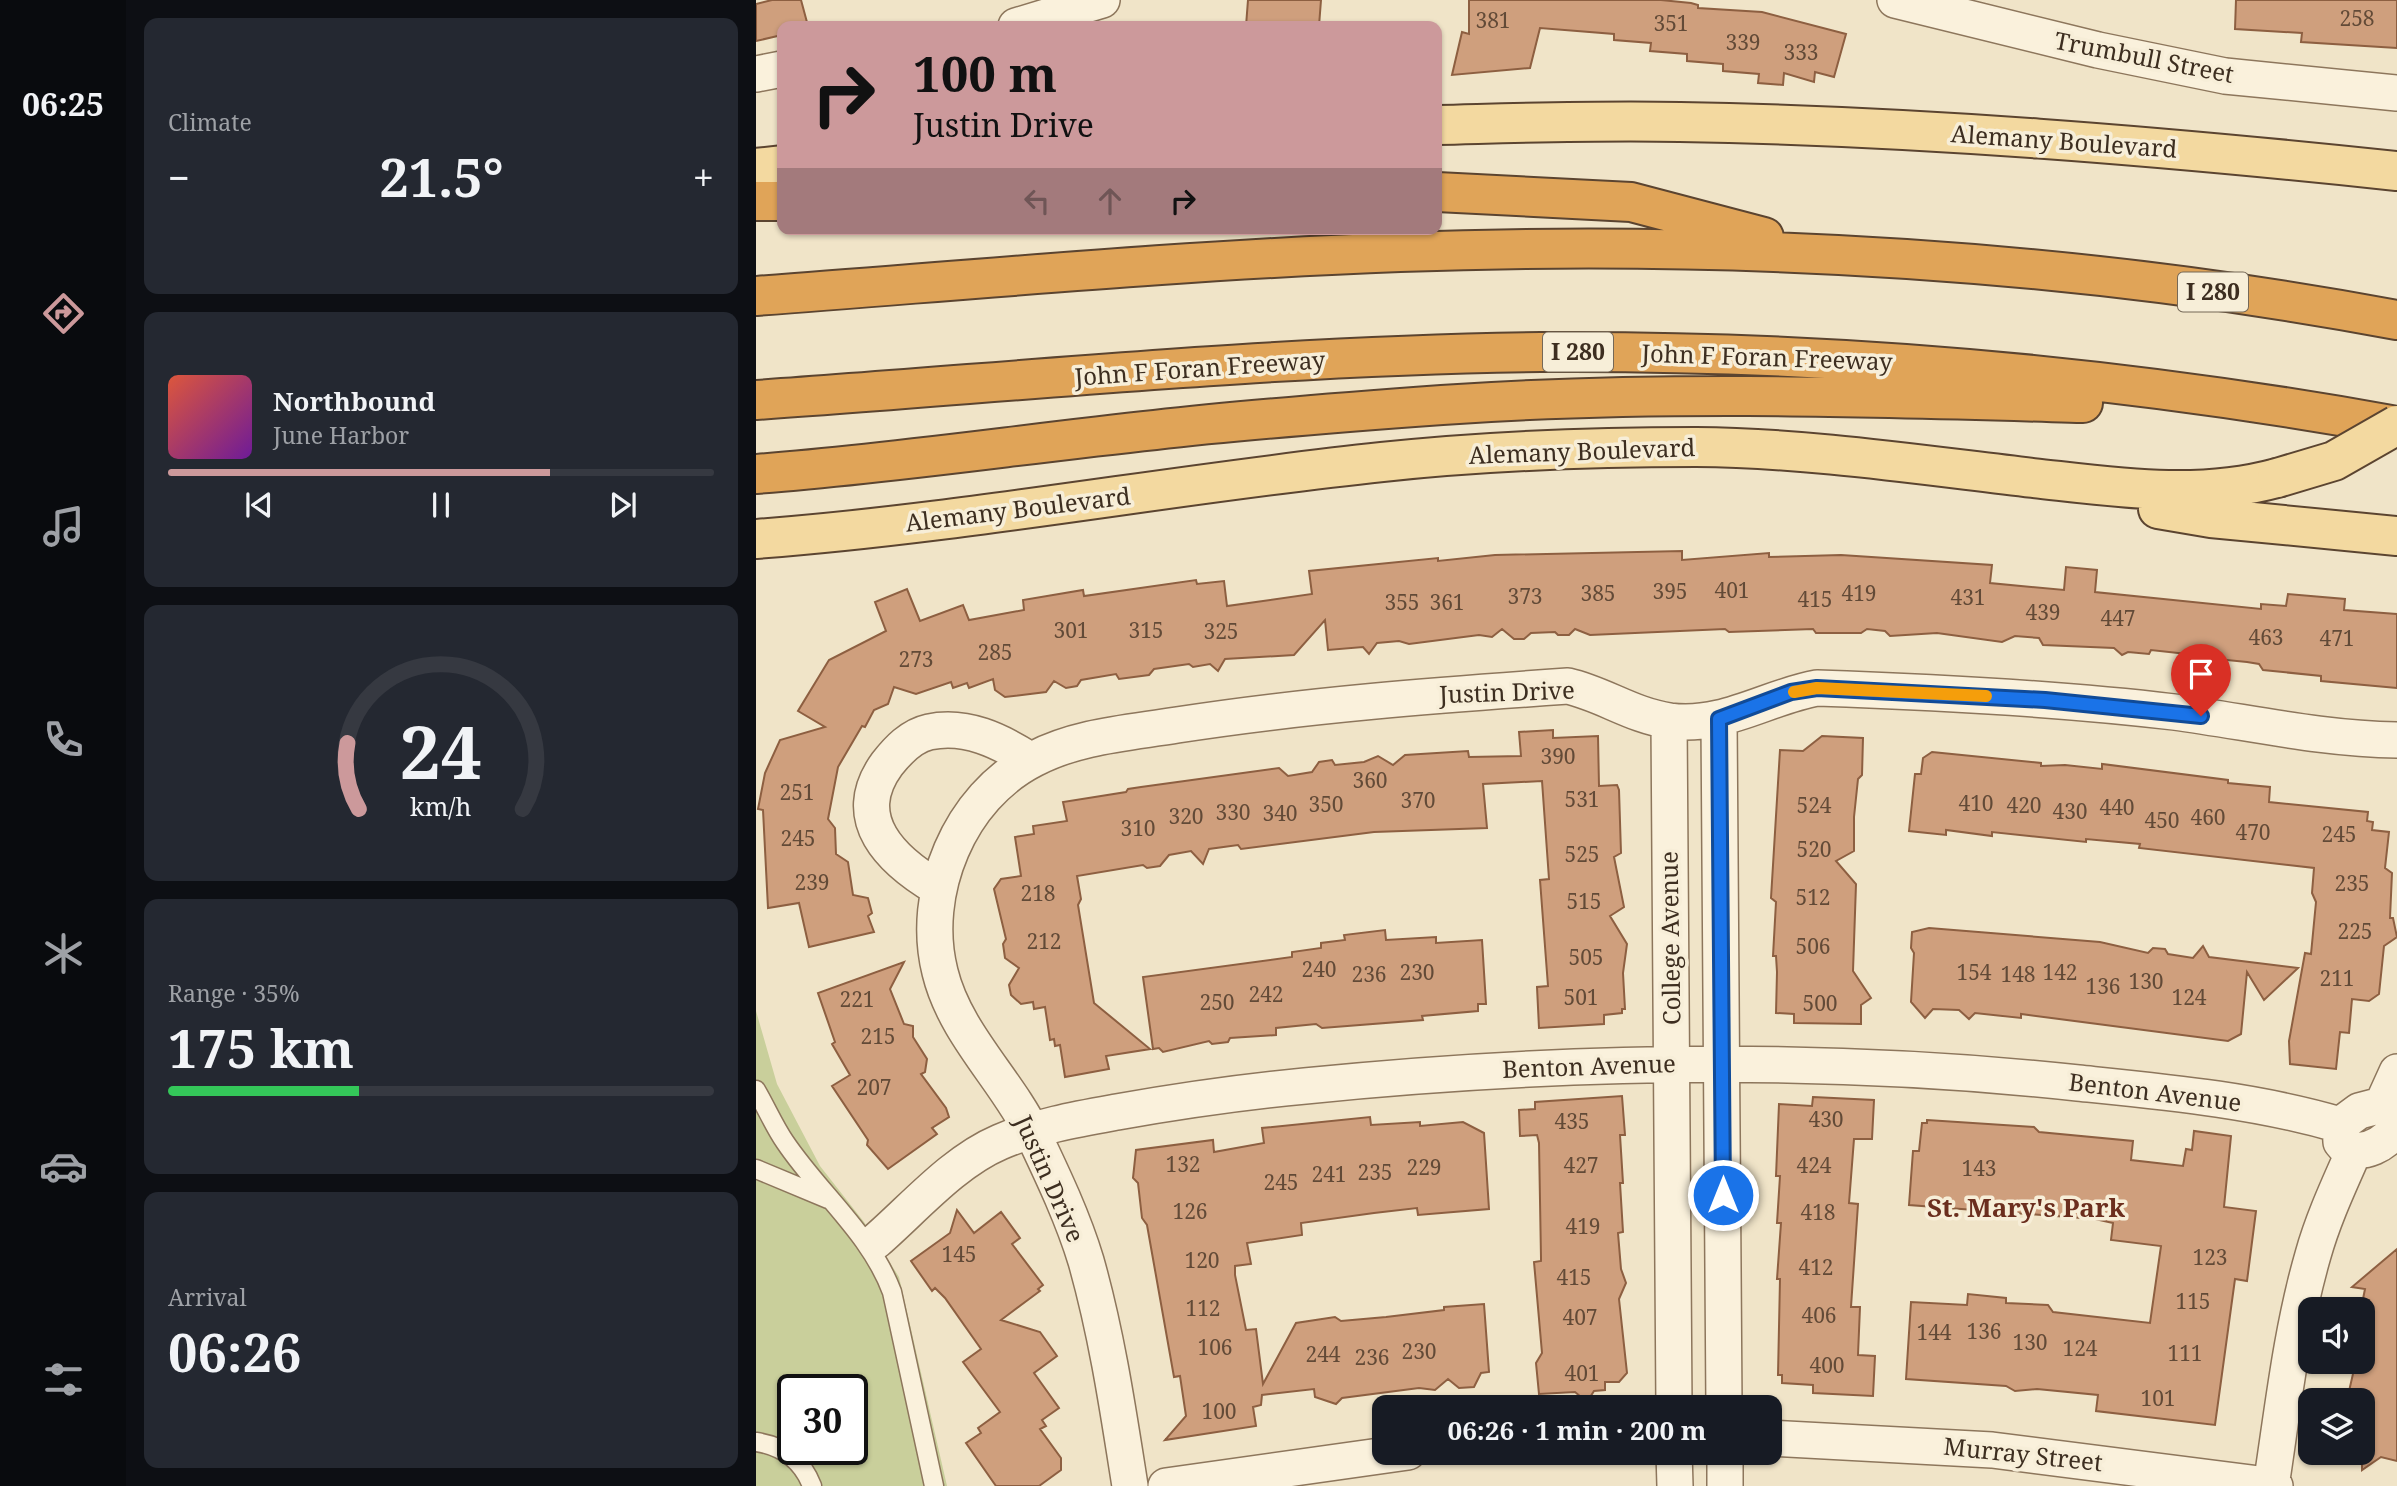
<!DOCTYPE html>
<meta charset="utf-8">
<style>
:root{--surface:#171b24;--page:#242831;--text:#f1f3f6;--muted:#9ea1a6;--line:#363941;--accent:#cc999b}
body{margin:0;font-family:"Noto Serif",serif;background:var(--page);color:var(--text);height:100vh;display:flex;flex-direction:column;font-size:26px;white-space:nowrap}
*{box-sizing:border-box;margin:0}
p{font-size:23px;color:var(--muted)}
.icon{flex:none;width:38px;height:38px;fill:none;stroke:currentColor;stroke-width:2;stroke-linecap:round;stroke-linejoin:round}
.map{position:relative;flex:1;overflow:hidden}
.panel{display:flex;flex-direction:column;gap:18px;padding:18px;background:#0d0f14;width:630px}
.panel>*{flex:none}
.hud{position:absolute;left:21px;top:21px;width:665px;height:214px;border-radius:14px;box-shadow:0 2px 5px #0004;background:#cc999b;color:#111;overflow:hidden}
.buttons{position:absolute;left:1542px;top:1297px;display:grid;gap:14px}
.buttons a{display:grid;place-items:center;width:77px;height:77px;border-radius:14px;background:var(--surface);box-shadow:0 2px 5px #0004;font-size:35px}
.speed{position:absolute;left:21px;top:1374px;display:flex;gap:14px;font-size:35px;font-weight:700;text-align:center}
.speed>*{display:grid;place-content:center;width:91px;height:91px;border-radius:50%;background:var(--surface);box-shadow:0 2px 5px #0004;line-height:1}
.speed .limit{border:4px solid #111;border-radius:10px;background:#fff;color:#111}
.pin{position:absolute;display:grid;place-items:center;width:60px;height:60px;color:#fff;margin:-72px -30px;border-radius:50% 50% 50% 0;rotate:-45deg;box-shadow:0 0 7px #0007}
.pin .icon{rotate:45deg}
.me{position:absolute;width:77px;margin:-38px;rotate:0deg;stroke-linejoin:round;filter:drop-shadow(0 0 5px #0008)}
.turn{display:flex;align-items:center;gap:24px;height:147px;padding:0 21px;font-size:32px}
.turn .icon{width:91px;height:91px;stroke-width:2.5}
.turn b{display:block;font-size:49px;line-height:60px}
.lanes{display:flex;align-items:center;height:66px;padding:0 21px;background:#0003;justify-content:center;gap:35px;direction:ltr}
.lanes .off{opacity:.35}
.big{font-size:52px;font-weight:700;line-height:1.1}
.panel .widget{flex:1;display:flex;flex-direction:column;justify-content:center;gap:10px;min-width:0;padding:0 24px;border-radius:14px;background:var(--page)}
.panel .dial{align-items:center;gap:0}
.dial svg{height:182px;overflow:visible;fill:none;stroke:var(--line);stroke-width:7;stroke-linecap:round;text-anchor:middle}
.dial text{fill:var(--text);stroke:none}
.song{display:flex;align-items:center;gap:21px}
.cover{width:84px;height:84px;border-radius:10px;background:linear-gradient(135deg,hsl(10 70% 55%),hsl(280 70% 35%))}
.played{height:7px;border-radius:4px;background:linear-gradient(90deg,var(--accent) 70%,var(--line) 70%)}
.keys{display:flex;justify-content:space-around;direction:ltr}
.heat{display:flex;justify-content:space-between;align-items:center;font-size:38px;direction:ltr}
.charge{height:10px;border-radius:5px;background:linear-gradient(90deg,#34c759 35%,var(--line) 0)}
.trip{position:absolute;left:616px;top:1395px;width:410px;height:70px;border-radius:14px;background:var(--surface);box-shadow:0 2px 5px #0004;font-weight:700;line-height:70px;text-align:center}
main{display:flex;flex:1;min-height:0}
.tabs{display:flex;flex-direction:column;width:126px;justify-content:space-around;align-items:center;background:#090b0e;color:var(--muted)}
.tabs .icon{width:49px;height:49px}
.tabs .selected{color:var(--accent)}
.tabs b{font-size:32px;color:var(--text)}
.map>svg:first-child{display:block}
</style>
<main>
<nav class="tabs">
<b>06:25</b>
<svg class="icon selected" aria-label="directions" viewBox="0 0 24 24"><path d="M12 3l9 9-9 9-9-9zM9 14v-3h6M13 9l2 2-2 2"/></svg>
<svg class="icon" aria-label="music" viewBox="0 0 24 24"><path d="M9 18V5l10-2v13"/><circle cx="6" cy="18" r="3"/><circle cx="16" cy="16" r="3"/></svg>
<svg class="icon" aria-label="phone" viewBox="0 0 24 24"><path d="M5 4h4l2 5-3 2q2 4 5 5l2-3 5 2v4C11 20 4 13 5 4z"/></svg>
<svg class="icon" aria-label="climate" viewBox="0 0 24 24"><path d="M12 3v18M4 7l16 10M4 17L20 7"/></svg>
<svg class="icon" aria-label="car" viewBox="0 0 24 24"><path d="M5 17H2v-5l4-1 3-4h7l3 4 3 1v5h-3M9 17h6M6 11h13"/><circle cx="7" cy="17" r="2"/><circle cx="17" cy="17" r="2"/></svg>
<svg class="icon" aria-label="filters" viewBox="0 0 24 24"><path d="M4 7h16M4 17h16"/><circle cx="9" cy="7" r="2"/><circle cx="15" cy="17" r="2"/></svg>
</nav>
<section class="panel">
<div class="widget"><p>Climate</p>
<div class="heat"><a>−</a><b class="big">21.5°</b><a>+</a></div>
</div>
<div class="widget">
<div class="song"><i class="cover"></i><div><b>Northbound</b><p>June Harbor</p></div></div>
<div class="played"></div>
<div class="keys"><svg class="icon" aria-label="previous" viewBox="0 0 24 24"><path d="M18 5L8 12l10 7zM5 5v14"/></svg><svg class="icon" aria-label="pause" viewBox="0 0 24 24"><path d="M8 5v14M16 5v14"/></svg><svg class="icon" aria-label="next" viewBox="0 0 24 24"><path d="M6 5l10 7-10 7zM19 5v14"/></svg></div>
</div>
<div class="widget dial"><svg viewBox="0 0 100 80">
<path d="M14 69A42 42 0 1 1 86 69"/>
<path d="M14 69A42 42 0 0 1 9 40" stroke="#cc999b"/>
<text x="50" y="56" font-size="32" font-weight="700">24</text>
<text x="50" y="72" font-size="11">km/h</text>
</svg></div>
<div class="widget"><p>Range · 35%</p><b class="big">175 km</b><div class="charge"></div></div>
<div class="widget"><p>Arrival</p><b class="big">06:26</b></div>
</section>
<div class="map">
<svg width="1641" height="1486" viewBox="0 0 1641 1486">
<rect width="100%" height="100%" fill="#f0e4c8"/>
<path fill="#c9cf9b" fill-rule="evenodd" d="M0,1011L21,1084L64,1166L108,1222L143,1277L191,1486H0ZM37,1390H96V1449H37Z"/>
<path fill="#cf9f7d" stroke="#8d5f41" stroke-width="2" d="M16,0H45L52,26H26V35L0,41V4Z
M492,0H565L563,26H490Z
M713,0H905L935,3L942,5V8L1006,12L1090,34L1078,77L1059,72L1058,82L1028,73L1027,85L1002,83L1003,74L967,71V64L931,61V54L894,51L895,43L858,40V34L784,28L774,68L696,75L706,32L713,34Z
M1480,0H1641V48L1545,42L1546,33L1479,29Z
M926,551V560L1013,553V557L1085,555L1236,565L1234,583L1308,590L1310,567L1341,570L1339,592L1505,609V604L1530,606L1532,594L1589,599L1588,610L1641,614V688L1565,681V676L1507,670L1503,664L1491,662L1471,660L1458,667L1454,661L1436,660L1431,654L1395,650L1393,654L1372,652L1366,655L1358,648L1287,645L1283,638L1259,636L1246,642L1181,633L1134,636L1129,631L1111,629L1105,633H1060L1057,629L973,632L969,629L834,635L819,629L813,635H802L799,632L775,633L768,639H758L746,629L736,637L723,635L653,644L643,641L621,643L613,654L607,647L572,650L569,620L538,655L469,659L462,671L454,664L437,667L433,664L398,669L393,675L363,679L360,674L325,680L321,686L310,688L298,681L290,692L249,697L239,690L237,679L213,688L211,683L197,688L195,682L160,694L138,687L132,704L118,710L109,727L106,726L82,767L72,819L79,828L80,854L92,862L97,895L112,898L116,913L112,916L118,932L53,947L43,903L12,908L7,810L2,809L9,773L24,740L69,727L42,711L73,660L130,631L119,602L151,589L164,621L207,605L213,620L268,610L267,600L327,590L328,596L440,580L441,584L468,581L471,606L556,594L553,571L682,558V561L739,555Z
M797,730V738L842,736L843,786L861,785L863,790L865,853L858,857L868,907L854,916L871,944L867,973L869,1009H866V1013L848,1015V1024L783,1028L781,987L792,986L784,880L793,879L786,781L727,784L731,828L618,832L485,849L482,845L453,849L447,864L435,851L413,855L404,866L391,868L387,865L321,876L325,899L322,905L338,1003L394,1049L350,1056L353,1069L309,1077L304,1045L299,1046L298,1039L294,1040L289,1007L278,1009L277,1002L265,1004L255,995L253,985L263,968L249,958L247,944L250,939L238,889L245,879L265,876L259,837L278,834L277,826L311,821L307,802L370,792L372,789L385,787L523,768L532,776L556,772L563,762L576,760L579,765L608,762L622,756L637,765L649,755L712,751L713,757L765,756L763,732Z
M1066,736L1107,738L1106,775L1102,779L1098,817V851L1080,861L1100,884L1097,971L1115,998L1105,1005V1024L1038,1023V1014L1020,1013L1021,972L1020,956H1017L1020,902L1015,898L1024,750L1047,751Z
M1176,752L1285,763V766L1309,765L1346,769V764L1472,780V783L1514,787L1513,802L1612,812L1611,821L1617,822L1616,830L1633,832L1629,868L1636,873L1634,918H1637L1641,937L1628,946L1623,994L1613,1001L1596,999L1593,1033L1584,1032L1580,1069L1534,1064L1533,1041L1549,953L1555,954L1560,902L1556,893L1558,868L1383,848L1384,844L1330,839V842L1236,832V836L1190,830V835L1153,831L1159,774H1165L1167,758Z
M1173,928L1344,942L1392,953L1397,948L1409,949L1412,954L1437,958L1447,946L1453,957L1542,968L1508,1000L1491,972L1485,1034L1472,1041L1265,1014V1018L1219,1013L1213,1019L1203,1010L1177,1009L1169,1018L1155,1002L1158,953L1155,948L1156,932Z
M629,930L630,940L680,937V943L726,940L730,1004H722V1011L666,1016L667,1020L566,1028L560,1024L520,1028V1035L474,1038L472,1042L456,1044L453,1041L407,1052L403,1048L397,1049L387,977L536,957V952L565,948V943L589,940L588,935Z
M148,962L134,989L148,1024L157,1026V1037L171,1059L169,1072L165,1074L190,1108L193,1117L176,1128L181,1134L132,1169L111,1145L112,1140L76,1086L94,1075L76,1044L79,1042L62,993Z
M866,1096L869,1135H864L867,1183H864L867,1232L862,1233L865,1269L870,1283L863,1299L871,1373L863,1382H849V1390L838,1391L831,1402L819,1392L783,1394L780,1363L786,1353L778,1262L785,1261V1258L783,1143L781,1135L764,1136L763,1110L779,1109V1102Z
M1057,1097L1118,1100L1116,1139H1098L1093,1203L1102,1204L1095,1307H1104L1102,1355L1119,1356L1117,1396L1057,1393V1385L1026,1383V1375H1022L1024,1279H1021L1025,1223H1021L1024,1176H1020L1023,1104L1056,1106Z
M614,1117L615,1125L664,1122V1126L707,1122L728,1133L733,1209L662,1215L661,1208L618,1213L545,1223L546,1235L491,1243L495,1264L479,1266V1275L490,1330L500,1329L507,1384L540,1323L579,1317L585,1321L630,1317L688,1310V1307L728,1304L733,1372L725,1373L718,1387L703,1388L692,1379L679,1390L663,1388L586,1398L580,1404L559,1397L558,1389L506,1395L505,1405L497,1407L500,1426L409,1440L430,1416L424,1376L418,1377L391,1225L386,1218L382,1183L377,1178L380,1150L457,1140L458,1152L508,1143L506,1128Z
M1171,1120L1278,1127L1283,1132L1377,1141L1375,1160L1427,1166L1430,1149L1436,1150L1438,1131L1475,1136L1468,1207L1500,1211L1491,1281L1479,1279L1459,1425L1340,1411L1342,1395L1281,1389L1259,1391L1250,1386L1150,1379L1155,1302L1211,1305L1212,1294L1250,1298V1303L1292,1305L1297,1312L1394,1323L1405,1246L1355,1240L1357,1223L1339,1219L1153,1205L1157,1151H1163L1166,1123H1171Z
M201,1210L218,1233L245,1212L264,1238L256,1244L287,1285L282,1289L284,1291L245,1320L284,1332L301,1356L278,1373L303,1408L286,1420L290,1426L284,1429L305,1458V1470L283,1486H240L210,1443L225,1433L222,1428L244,1412L207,1362L225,1349L189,1298L179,1288L176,1291L155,1261L194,1233Z
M1641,1249V1461L1625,1457L1606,1470V1400H1591L1599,1365L1606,1366V1324L1613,1300L1607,1299L1609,1289L1596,1287Z"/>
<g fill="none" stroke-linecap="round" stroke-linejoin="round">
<g stroke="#8d765c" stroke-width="21">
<path id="service" d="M0,1090C10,1107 18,1126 29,1142C64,1194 114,1233 136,1292L178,1486
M0,1169L72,1199
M0,1442C27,1446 46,1460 56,1486"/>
</g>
<g stroke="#8d765c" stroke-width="38">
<path id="minor" d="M1139,0L1342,50L1469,76L1641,93
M260,26L346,0
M0,74L26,69
M963,719L968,1407
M913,721L918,1407
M182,888C136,861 91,819 131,764C142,750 155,736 173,732C210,724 244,741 274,760
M1626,1105L1638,1115L1639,1130C1627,1145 1610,1154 1591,1149L1585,1142L1584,1125L1603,1111Z
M1626,1105L1641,1072
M120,1241C158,1208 197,1162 244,1142C281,1126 322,1119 361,1112C423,1101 486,1092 549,1086C807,1060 1064,1055 1322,1083C1410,1092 1499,1100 1584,1125
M1013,1438L1236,1450L1519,1486
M918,1452L919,1486
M969,1452V1486
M374,1486C362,1410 351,1335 330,1261C317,1218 297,1176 278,1136C251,1080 199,1034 184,972C164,893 203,797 278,759C322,736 372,733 421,725C551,705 681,695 812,686C847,694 877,716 914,721C968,728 1011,697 1061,688C1181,692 1300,698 1418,712C1492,722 1566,739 1641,740
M410,1486L652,1452
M1515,1486C1527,1408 1535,1331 1557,1255C1567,1219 1583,1185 1598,1151"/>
</g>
<g stroke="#5b4430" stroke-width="42">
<path id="primary" d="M681,125C762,123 843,120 924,122C1163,126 1403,146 1641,171
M0,168L26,165
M1402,509L1455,518L1641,536
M0,539C210,523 417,484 626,462C730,451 836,447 940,447C1053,448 1165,465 1277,478C1359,487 1440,500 1521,478"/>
</g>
<g stroke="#5b4430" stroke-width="42">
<path id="motorway" d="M681,192L875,202L1008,237
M0,201H26
M0,296C214,280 429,260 644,252C976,240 1314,259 1641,320
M0,400C261,382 523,355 785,352C1072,350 1359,375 1641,426
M0,474C134,464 266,444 399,430C494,419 590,412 686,405C901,390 1112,397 1327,403"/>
</g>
<use href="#service" stroke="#faf1dc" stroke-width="18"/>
<use href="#minor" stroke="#faf1dc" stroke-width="35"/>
<use href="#primary" stroke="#f3d9a0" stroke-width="38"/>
<use href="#motorway" stroke="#e0a458" stroke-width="38"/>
<g stroke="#5b4430" stroke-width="42" stroke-linecap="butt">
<path id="primary-bridge" d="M1521,478L1578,461L1641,425"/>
</g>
<use href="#primary-bridge" stroke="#f3d9a0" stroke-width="38"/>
</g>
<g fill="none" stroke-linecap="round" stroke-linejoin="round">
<g stroke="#114b97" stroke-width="18">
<path id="route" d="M967,1195L963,719L1035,692L1061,688L1289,700L1445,716"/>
</g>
<use href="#route" stroke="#1a73e8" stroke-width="12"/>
<path stroke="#f59e0b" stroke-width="12" d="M1038,692L1061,688L1230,696"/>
</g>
<g text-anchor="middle" stroke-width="7" stroke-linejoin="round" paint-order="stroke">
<g font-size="21" fill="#624a37">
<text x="1601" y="26">258</text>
<text x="737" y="28">381</text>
<text x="915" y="31">351</text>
<text x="987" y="50">339</text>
<text x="1045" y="60">333</text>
<text x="976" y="598">401</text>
<text x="914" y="599">395</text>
<text x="842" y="601">385</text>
<text x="1103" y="601">419</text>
<text x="769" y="604">373</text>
<text x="1212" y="605">431</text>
<text x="1059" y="607">415</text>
<text x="646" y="610">355</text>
<text x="691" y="610">361</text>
<text x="1287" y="620">439</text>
<text x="1362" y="626">447</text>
<text x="315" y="638">301</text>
<text x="390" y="638">315</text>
<text x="465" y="639">325</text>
<text x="1510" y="645">463</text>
<text x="1581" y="646">471</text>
<text x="239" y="660">285</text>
<text x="160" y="667">273</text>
<text x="802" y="764">390</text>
<text x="614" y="788">360</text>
<text x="41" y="800">251</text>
<text x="826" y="807">531</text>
<text x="662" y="808">370</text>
<text x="1220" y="811">410</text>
<text x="570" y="812">350</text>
<text x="1058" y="813">524</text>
<text x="1268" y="813">420</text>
<text x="1361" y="815">440</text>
<text x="1314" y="819">430</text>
<text x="477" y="820">330</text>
<text x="524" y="821">340</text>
<text x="430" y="824">320</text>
<text x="1452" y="825">460</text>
<text x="1406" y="828">450</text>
<text x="382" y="836">310</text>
<text x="1497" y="840">470</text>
<text x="1583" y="842">245</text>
<text x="42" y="846">245</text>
<text x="1058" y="857">520</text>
<text x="826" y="862">525</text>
<text x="56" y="890">239</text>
<text x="1596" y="891">235</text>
<text x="282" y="901">218</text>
<text x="1057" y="905">512</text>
<text x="828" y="909">515</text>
<text x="1599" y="939">225</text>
<text x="288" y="949">212</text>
<text x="1057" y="954">506</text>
<text x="830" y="965">505</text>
<text x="563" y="977">240</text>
<text x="661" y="980">230</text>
<text x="1218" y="980">154</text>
<text x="1304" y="980">142</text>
<text x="613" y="982">236</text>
<text x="1262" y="982">148</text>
<text x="1581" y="986">211</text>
<text x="1390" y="989">130</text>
<text x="1347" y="994">136</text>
<text x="510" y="1002">242</text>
<text x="825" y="1005">501</text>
<text x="1433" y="1005">124</text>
<text x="101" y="1007">221</text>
<text x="461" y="1010">250</text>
<text x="1064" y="1011">500</text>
<text x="122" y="1044">215</text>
<text x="118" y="1095">207</text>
<text x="1070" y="1127">430</text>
<text x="816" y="1129">435</text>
<text x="427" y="1172">132</text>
<text x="825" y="1173">427</text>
<text x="1058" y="1173">424</text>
<text x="668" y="1175">229</text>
<text x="1223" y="1176">143</text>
<text x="619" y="1180">235</text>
<text x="573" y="1182">241</text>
<text x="525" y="1190">245</text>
<text x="434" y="1219">126</text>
<text x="1062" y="1220">418</text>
<text x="827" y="1234">419</text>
<text x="203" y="1262">145</text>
<text x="1454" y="1265">123</text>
<text x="446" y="1268">120</text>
<text x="1060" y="1275">412</text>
<text x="818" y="1285">415</text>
<text x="1437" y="1309">115</text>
<text x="447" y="1316">112</text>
<text x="1063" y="1323">406</text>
<text x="824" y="1325">407</text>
<text x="1228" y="1339">136</text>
<text x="1178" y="1340">144</text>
<text x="1274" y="1350">130</text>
<text x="459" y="1355">106</text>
<text x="1324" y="1356">124</text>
<text x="663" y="1359">230</text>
<text x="1429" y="1361">111</text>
<text x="567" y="1362">244</text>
<text x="616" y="1365">236</text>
<text x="1071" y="1373">400</text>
<text x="826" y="1381">401</text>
<text x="1402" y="1406">101</text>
<text x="463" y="1419">100</text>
</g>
<g fill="#f7eed8" stroke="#756857" stroke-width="2">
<rect x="1422" y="272.5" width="70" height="39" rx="5"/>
<rect x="787" y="332.5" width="70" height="39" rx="5"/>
</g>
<g font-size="23" font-weight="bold" fill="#3d2e20">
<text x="1457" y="300">I 280</text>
<text x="822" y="360">I 280</text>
</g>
<g font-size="24" fill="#3d2e20" stroke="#f7eed8">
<text transform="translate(1388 58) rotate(11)" y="8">Trumbull Street</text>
<text transform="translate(1308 142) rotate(4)" y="8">Alemany Boulevard</text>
<text transform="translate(1011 358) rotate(2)" y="8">John F Foran Freeway</text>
<text transform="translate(444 369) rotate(-4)" y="8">John F Foran Freeway</text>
<text transform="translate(826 452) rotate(-2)" y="8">Alemany Boulevard</text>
<text transform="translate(262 510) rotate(-7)" y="8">Alemany Boulevard</text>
<text transform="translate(751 693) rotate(-2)" y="8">Justin Drive</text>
<text transform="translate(915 938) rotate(-91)" y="8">College Avenue</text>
<text transform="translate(833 1067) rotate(-2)" y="8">Benton Avenue</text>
<text transform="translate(1399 1093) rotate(7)" y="8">Benton Avenue</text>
<text transform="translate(293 1179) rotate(66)" y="8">Justin Drive</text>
<text transform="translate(1267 1455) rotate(6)" y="8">Murray Street</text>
</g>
<g font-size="26" font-weight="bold" fill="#6b2e1e" stroke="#f7eed8">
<text x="1270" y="1217">St. Mary's Park</text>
</g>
</g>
</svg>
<div class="buttons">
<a><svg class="icon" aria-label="sound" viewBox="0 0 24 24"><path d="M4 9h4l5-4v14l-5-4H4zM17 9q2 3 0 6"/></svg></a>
<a><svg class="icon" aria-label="layers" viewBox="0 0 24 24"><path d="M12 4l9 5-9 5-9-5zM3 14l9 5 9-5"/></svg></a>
</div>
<div class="speed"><div class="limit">30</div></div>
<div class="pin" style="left:1445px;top:716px;background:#d93025"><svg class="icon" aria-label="arrive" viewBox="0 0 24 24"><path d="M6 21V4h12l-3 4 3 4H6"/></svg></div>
<svg class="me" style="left:967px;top:1195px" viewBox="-20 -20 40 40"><circle r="17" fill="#1a73e8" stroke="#fff" stroke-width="3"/><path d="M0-11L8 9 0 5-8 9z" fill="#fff"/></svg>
<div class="trip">06:26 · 1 min · 200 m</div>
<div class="hud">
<div class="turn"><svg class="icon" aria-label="right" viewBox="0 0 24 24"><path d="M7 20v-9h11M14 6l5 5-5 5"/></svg><div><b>100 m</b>Justin Drive</div></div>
<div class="lanes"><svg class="icon off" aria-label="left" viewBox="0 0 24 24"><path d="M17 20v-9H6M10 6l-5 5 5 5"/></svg><svg class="icon off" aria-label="ahead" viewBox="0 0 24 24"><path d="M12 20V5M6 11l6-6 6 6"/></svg><svg class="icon" aria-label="right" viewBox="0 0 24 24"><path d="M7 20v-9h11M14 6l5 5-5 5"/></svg></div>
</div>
</div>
</main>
